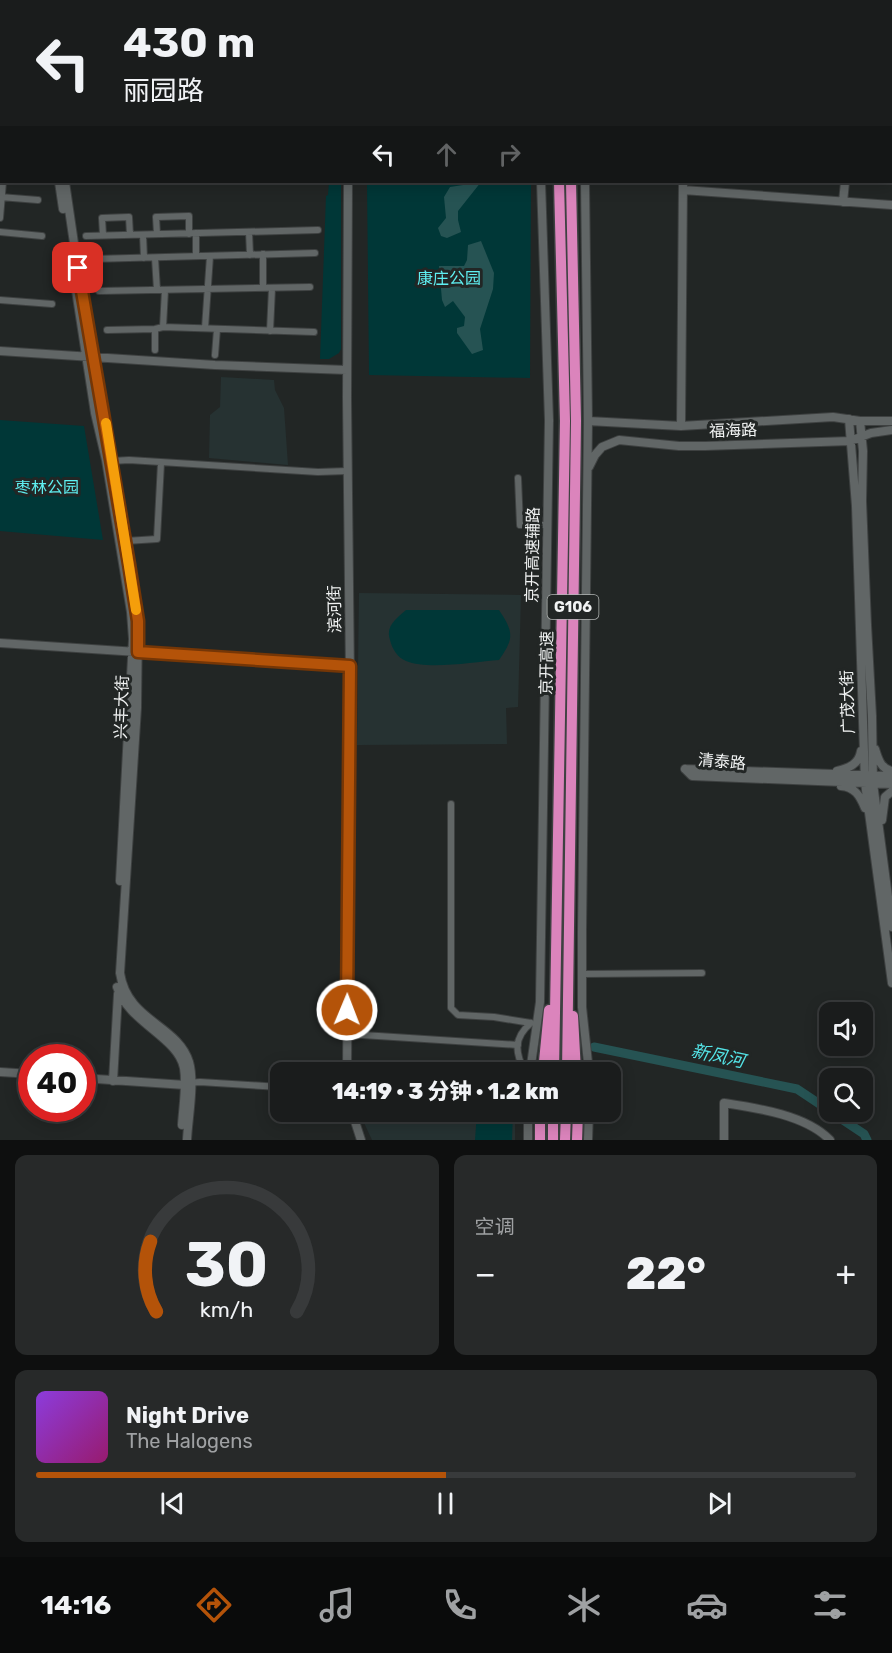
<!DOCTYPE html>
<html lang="zh">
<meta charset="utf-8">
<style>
:root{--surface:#1a1c1c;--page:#272929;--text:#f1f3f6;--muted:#9fa1a3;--line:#383a3b;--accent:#b45309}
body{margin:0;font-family:Rubik,"Noto Sans SC",sans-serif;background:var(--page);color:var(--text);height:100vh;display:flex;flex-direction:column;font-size:22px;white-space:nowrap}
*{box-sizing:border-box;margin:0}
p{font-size:20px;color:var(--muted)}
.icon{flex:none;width:33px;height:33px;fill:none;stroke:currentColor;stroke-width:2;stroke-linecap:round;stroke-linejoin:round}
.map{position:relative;height:1140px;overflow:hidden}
.drawer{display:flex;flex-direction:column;gap:15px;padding:15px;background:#0e0f0f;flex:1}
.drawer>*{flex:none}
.banner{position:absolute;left:0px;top:0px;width:892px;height:183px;box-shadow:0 3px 15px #0003,0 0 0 2px var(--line);background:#1a1c1c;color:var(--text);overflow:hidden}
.fabs{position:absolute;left:819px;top:1002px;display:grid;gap:12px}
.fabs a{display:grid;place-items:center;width:54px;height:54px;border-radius:12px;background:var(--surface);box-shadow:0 3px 15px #0003,0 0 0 2px var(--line);font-size:30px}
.speed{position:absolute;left:18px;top:1044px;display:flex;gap:12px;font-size:30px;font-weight:700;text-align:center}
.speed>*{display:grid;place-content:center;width:78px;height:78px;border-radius:50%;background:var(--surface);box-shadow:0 3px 15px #0003,0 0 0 2px var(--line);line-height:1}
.speed .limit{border:9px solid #d22;background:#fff;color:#111}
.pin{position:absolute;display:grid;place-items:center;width:51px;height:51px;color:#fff;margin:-26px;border-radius:12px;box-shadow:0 3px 9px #0006}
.me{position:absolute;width:66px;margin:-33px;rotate:1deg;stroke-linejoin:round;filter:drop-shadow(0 0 4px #0008)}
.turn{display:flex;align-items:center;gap:21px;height:126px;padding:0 24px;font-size:27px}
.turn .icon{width:78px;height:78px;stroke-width:2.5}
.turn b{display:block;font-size:42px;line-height:51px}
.lanes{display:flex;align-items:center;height:57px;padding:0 24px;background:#0003;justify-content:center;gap:30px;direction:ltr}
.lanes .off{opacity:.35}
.big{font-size:45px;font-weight:800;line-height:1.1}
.drawer .tile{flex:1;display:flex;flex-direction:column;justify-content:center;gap:9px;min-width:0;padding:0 21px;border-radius:12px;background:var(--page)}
.drawer .dial{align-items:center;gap:0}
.dial svg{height:156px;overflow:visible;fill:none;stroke:var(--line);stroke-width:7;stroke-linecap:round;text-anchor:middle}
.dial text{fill:var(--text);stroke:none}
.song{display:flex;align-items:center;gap:18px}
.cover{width:72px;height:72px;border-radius:9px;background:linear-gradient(135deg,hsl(270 70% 55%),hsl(320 70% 35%))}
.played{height:6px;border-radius:3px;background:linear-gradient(90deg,var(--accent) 50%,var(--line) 50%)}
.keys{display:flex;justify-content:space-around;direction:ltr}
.heat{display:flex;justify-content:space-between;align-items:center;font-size:33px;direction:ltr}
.drawer .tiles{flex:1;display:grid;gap:15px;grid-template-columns:1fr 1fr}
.tile:last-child{grid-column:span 2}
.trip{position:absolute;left:270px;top:1062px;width:351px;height:60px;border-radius:12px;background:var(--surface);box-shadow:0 3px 15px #0003,0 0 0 2px var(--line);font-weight:800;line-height:60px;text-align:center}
.tabs{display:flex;height:96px;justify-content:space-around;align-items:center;background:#0a0b0b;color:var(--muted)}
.tabs .icon{width:42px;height:42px}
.tabs .active{color:var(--accent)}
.tabs b{font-size:27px;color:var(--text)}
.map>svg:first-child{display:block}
</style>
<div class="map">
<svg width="892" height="1140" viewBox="0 0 892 1140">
<rect width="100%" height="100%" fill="#222625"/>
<path fill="#263232" d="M221,377L274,380L275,390L284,408L288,465L209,458L210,415L220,407Z
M359,593L521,595L518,707L506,708L507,744L357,745Z
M352,1061L501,1072H352Z
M359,1112H515V1140H372Z"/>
<path fill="#003737" d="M329,182H341V349L339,353L329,359H320L326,196L328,195Z
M367,182H531L530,378L369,375Z
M0,420L84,426L103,540L0,531Z
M406,610H499C514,632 514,639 499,660C475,662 427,670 406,661C398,658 392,649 390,640C385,626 397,618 406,610Z
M477,1112H513L512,1140H475Z"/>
<path fill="#265353" d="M467,182H481L458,211V220L461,232L447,238L441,236L438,228L446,218L444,197L450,187L463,185Z
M481,241L494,273L493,289L480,329L483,350L472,354L457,333V328L464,326L465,317L453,301L445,307L442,300L439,266H464L467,260L468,245Z"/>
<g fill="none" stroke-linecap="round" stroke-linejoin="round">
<path stroke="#265353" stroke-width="9" d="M594,1047L797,1089L830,1111
M831,1112L864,1134L867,1140"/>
<g stroke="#3e4141" stroke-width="8">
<path id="street" d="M0,166L2,167
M0,197L38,200
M0,218L3,182
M0,232L42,236
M249,232L250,255
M196,233V256
M157,234L156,217L189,216V234
M103,235L102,218L129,217L130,235
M143,235L144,258
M86,236L318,230
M263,254V288
M155,258L157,290
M93,259L315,253
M99,291L310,287
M0,300L52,304
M163,327L165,290
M205,328L210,256
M107,330L155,329L163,327L314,332
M270,331L272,288
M155,350V329
M215,355L217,329
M112,461L129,460L318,472L347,471
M518,478L520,525H547
M126,541L157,539L161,463
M451,804V1008L458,1015L494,1017L531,1023
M582,974L702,973
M347,1034L518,1045
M525,1072C515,1053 513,1038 531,1023
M188,1083L200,1082L280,1087"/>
</g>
<g stroke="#3e4141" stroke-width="10">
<path id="secondary" d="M30,0V2
M38,0V2
M521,0V2
M594,0V2
M676,0V2
M350,2V0
M858,2V0
M59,182L63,209
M65,182L80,284L86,308L104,412L138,621L137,708L120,973C127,1021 178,1025 189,1062C195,1083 188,1118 187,1140
M585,182L588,421L582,931V1007L589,1072
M683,190L892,205
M843,202L845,182
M75,284L95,413L106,460L131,612L133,639L130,695L120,881
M0,351L215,365L347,370
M849,419L856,506L865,783L892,983
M588,421L681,426L833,417L860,421H892
M860,421L863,451L862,501L867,625L872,716L873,783L892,927
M681,426L683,182
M589,467L595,455L602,447L619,440L679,446H705L850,441L871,433L892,430
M0,643L350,666
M875,749C878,759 881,769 892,771
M685,769L692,776L892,784
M685,769L892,776
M837,771C849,768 859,764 861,751
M841,786C855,787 860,796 865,808
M882,820L885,797L892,791
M117,987C129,1023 178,1037 184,1068C187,1086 183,1107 182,1125
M0,1072L32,1074
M347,1072L350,679L347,398L348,182
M530,1072L540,1002L549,420L541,182
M82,1078L185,1085
M113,1081L118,994
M352,1112L361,1140
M528,1140V1112
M588,1140L589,1112
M724,1140V1103C757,1108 806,1115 830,1140"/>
</g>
<g stroke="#3e4141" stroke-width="13">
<path id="highway" d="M532,0V2
M552,0V2
M564,0V2
M582,0V2
M573,1016L576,1072
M543,1072L549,1010
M554,1072L565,421L559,182
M567,1072L576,421L571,182
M540,1140V1112
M553,1140V1112
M565,1140L566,1112
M577,1140L578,1112"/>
</g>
<use href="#street" stroke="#616666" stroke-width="6"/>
<use href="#secondary" stroke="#616666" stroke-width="8"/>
<use href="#highway" stroke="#db84bc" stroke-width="10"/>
</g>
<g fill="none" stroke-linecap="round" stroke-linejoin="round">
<g stroke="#753606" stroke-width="15">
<path id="route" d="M78,268L129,564L138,621V652L350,666L347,1010"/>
</g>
<use href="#route" stroke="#b45309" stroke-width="10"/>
<path stroke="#f59e0b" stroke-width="10" d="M106,423L136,610"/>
</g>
<g text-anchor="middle" stroke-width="6" stroke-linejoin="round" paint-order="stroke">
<rect fill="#222625" stroke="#b3b6b5" stroke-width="1.5" x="547.5" y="595" width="51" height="24" rx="4.5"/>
<g font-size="15" font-weight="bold" fill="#f1f3f3">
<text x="573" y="612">G106</text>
</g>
<g font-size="16" fill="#5feff1" stroke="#222625">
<text x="449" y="284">康庄公园</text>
<text x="47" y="493">枣林公园</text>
</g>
<g font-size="16" fill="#f1f3f3" stroke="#222625">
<text transform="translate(733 430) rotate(-2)" y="6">福海路</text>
<text transform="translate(532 555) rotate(-89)" y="6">京开高速辅路</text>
<text transform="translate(334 609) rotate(-91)" y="6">滨河街</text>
<text transform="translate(546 663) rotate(-89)" y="6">京开高速</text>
<text transform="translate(847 702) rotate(-92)" y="6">广茂大街</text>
<text transform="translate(121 707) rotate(-88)" y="6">兴丰大街</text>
<text transform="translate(722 761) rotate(5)" y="6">清泰路</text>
</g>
<g font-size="18" font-style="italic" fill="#54e5e8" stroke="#222625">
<text transform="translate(718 1056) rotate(12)" y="6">新凤河</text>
</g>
</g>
</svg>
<div class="fabs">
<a><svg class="icon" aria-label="sound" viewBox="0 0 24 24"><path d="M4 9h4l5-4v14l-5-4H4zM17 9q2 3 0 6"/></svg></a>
<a><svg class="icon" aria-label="search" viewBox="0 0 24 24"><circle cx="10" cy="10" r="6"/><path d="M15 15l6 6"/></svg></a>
</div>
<div class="speed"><div class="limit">40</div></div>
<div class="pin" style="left:78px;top:268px;background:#d93025"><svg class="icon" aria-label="arrive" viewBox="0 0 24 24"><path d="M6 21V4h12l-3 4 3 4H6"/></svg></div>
<svg class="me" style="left:347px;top:1010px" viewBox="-20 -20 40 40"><circle r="17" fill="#b45309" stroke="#fff" stroke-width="3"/><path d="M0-11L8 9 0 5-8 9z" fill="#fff"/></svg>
<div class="trip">14:19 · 3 分钟 · 1.2 km</div>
<div class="banner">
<div class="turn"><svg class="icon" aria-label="left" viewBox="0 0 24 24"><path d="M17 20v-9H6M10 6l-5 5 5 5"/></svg><div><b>430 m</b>丽园路</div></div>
<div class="lanes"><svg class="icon" aria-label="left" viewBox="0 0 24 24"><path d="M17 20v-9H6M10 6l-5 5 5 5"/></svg><svg class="icon off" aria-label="ahead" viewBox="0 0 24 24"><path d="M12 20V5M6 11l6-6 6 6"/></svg><svg class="icon off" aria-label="right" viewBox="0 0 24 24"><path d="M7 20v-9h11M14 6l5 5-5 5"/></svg></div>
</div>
</div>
<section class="drawer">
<div class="tiles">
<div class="tile dial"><svg viewBox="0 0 100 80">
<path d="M14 69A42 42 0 1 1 86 69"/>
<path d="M14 69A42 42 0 0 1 11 33" stroke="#b45309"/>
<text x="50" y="56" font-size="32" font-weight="700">30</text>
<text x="50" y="72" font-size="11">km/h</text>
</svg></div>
<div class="tile"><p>空调</p>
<div class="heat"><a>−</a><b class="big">22°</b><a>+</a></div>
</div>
<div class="tile">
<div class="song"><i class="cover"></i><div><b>Night Drive</b><p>The Halogens</p></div></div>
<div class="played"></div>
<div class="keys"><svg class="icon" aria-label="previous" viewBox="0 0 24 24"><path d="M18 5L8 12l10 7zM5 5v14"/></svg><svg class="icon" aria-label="pause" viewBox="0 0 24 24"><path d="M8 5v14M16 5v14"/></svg><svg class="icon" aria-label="next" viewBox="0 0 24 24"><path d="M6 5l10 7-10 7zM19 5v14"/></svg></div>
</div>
</div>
</section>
<nav class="tabs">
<b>14:16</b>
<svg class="icon active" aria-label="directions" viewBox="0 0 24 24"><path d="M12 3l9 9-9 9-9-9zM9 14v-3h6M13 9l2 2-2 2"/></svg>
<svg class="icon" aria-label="music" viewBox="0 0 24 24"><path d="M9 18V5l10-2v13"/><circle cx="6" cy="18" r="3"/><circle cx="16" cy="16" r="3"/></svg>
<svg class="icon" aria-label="phone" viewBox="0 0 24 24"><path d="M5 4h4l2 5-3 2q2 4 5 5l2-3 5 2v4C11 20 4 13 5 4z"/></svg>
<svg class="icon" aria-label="climate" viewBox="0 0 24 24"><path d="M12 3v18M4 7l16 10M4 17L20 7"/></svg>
<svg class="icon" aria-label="car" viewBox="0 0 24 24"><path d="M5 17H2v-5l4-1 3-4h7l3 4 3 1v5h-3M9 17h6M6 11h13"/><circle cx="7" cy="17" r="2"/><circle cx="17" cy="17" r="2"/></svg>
<svg class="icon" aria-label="filters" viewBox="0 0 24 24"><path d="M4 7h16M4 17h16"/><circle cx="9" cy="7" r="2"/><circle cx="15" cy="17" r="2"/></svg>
</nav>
